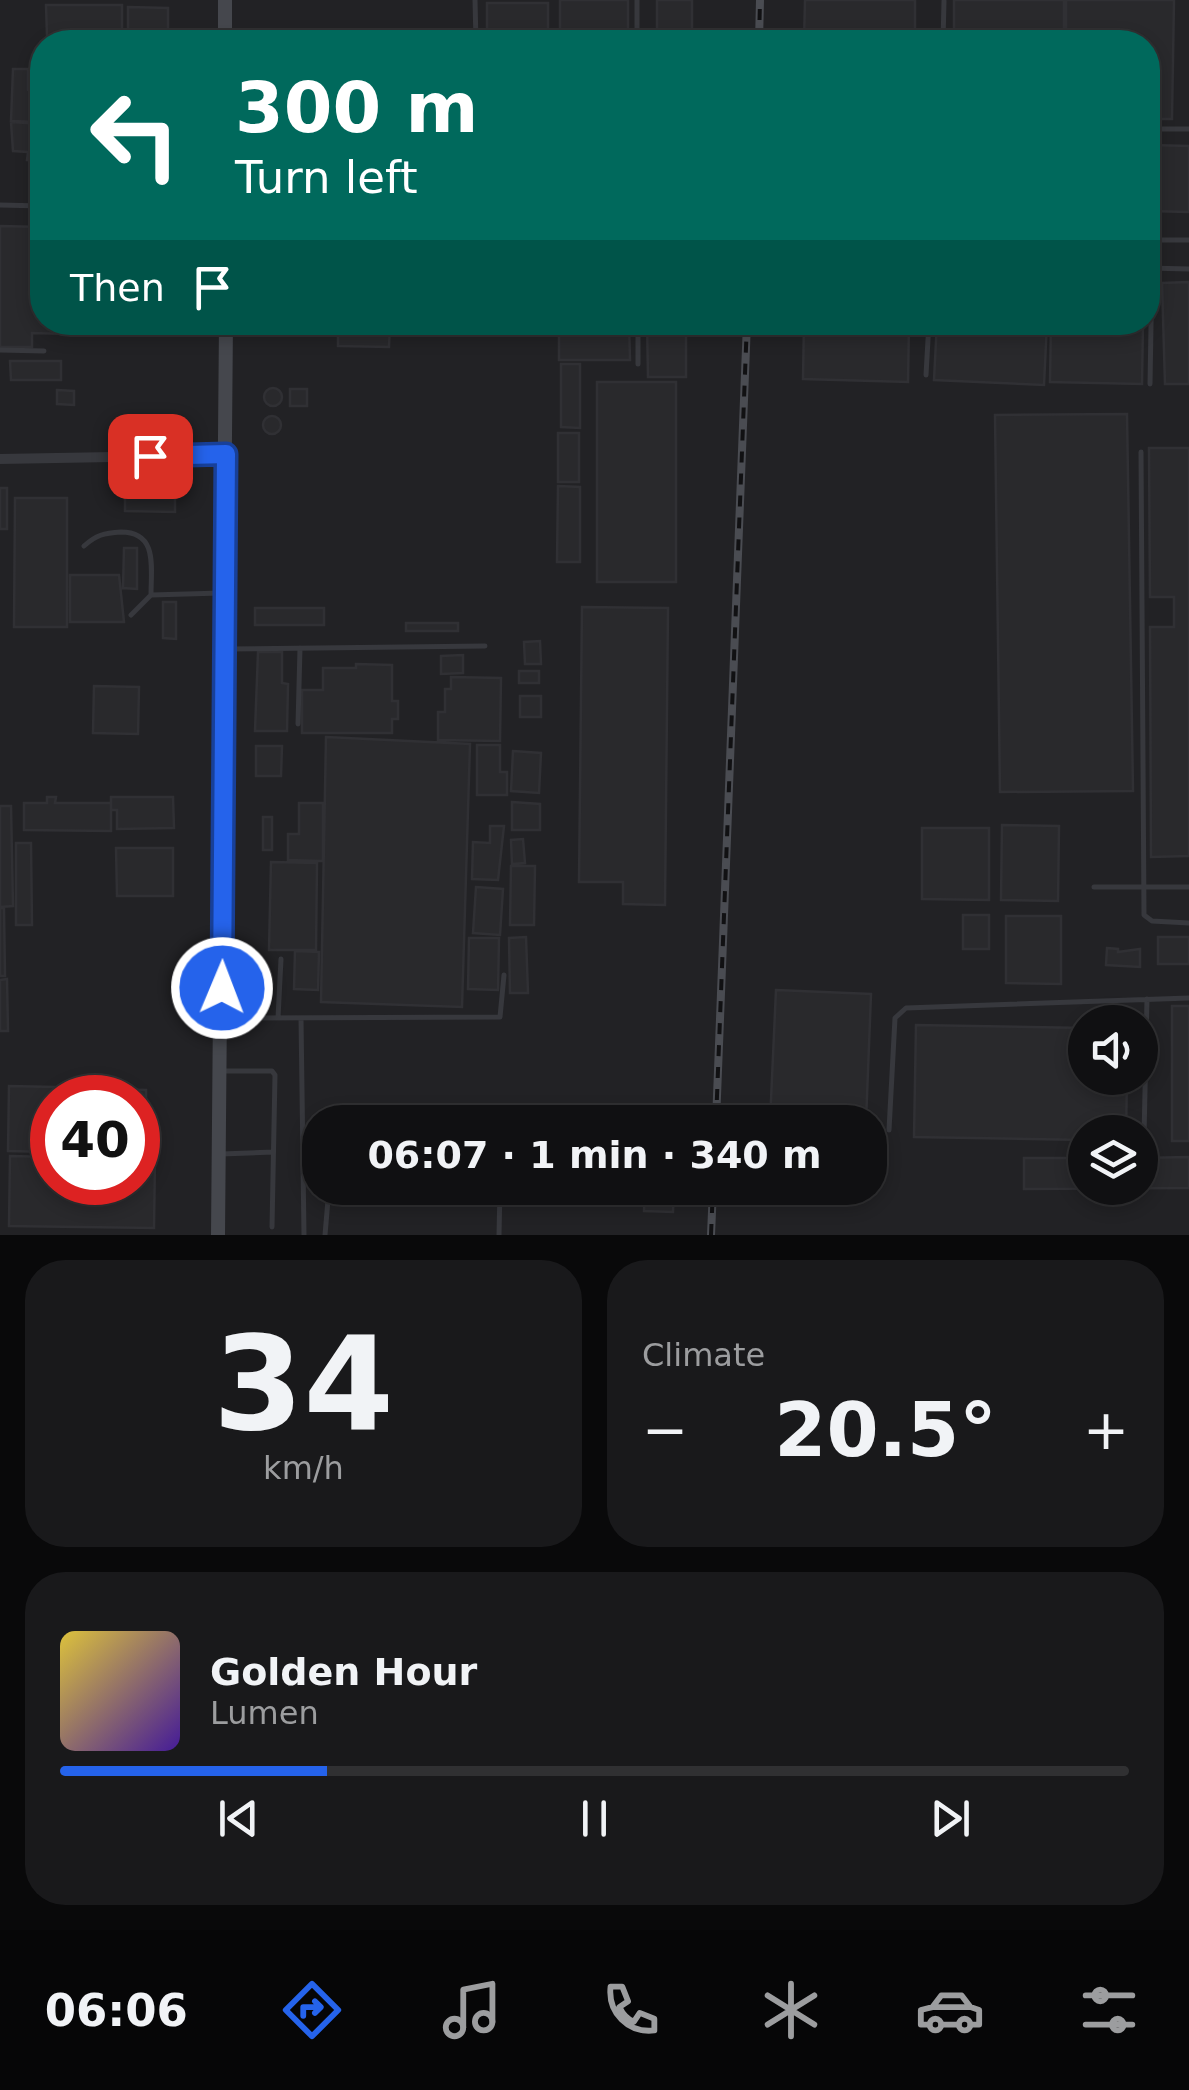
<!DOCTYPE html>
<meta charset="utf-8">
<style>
:root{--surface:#101012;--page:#19191b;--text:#f1f3f6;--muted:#9c9d9f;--line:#303032;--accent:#2563eb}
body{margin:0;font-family:"DejaVu Sans",sans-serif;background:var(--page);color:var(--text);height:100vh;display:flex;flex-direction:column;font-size:38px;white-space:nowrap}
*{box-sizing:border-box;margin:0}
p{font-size:32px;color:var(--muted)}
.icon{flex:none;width:55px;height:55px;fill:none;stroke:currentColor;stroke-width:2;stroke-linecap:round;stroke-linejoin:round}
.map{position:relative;height:1235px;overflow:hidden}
.side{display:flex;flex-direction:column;gap:25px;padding:25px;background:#09090a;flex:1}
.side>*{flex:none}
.guide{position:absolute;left:30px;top:30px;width:1130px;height:305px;border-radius:40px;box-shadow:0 5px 15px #0003,0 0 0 2px var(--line);background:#00695c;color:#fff;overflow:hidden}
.tools{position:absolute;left:1068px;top:1005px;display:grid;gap:20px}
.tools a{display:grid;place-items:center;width:90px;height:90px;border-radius:50%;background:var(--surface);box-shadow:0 5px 15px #0003,0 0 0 2px var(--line);font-size:50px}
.speed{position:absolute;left:30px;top:1075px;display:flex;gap:20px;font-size:50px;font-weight:700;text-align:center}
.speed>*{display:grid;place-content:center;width:130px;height:130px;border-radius:50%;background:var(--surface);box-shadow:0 5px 15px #0003,0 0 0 2px var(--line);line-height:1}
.speed .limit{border:15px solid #d22;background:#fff;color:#111}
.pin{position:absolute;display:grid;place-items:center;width:85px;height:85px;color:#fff;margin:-42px;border-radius:20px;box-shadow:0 5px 15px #0006}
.me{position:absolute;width:110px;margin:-55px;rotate:1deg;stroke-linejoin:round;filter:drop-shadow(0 0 8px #0008)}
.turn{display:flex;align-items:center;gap:35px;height:210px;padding:0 40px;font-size:45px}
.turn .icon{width:130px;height:130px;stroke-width:2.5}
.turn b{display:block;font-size:70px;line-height:85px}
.then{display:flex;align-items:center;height:95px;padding:0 40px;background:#0003;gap:20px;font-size:38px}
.big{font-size:75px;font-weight:600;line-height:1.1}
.side .card{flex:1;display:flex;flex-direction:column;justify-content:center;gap:15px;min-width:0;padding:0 35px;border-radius:40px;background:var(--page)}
.side .dial{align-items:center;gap:0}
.dial b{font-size:130px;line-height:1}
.song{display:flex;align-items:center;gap:30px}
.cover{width:120px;height:120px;border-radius:15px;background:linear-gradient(135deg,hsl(50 70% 55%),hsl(260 70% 35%))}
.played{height:10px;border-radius:5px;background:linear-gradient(90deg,var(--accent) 25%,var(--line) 25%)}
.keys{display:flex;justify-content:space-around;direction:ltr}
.heat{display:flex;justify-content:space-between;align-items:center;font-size:55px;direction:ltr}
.side .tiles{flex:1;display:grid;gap:25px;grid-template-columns:1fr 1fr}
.card:last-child{grid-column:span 2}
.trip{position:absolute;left:302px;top:1105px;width:585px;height:100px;border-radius:40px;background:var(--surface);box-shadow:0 5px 15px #0003,0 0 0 2px var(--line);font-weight:600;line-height:100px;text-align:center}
.dock{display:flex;height:160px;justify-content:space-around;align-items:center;background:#060607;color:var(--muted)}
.dock .icon{width:70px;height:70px}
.dock .active{color:var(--accent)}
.dock b{font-size:45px;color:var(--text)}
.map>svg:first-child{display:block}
</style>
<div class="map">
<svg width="1189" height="1235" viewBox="0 0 1189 1235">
<rect width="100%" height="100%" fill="#161618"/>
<path fill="#222225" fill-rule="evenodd" d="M0,0H1189V1235H0ZM42,42H1148V322H42ZM1085,1022H1140V1078H1085ZM52,1098H138V1182H52ZM320,1122H870V1188H320ZM1085,1132H1140V1188H1085Z"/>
<path fill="#29292c" stroke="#303034" stroke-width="2.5" d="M560,0H628V42H560Z
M657,0H692V42H657Z
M805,0H915V42H804Z
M954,0H1064V42H954Z
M1066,0H1174L1172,119H1148V42H1066Z
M487,3H548V42H487Z
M46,5H122V31L47,36Z
M128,7L168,8V30L128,29Z
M13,69H28V90L39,96L38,122L11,121Z
M11,122L42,124V161L27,160L28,152L13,151Z
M1150,145L1189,146V212L1149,211Z
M0,226L42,227V322H69V334L32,333V347H0Z
M1189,282V384H1165L1162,283Z
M338,322H390L389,347L338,346Z
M559,322H629L630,360H559Z
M647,322H686V377H648Z
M804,322H909L908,382L803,379Z
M937,322H1047L1044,385L934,380Z
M1051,322H1143L1142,384L1050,382Z
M10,361H61V380H11Z
M561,364H580V428L561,427Z
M597,382H676V582H597Z
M264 397a9 9 0 1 1 18 0a9 9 0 1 1-18 0Z
M290,389H307V406H290Z
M57,390L74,391V405L57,404Z
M1127,414L1133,791L1000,792L995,415Z
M263 425a9 9 0 1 1 18 0a9 9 0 1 1-18 0Z
M558,433H579V482H558Z
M1149,448H1189V856L1151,857L1150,627H1174V597H1150Z
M558,486L580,487V562H557Z
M0,488H7V529H0Z
M125,488L175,489V512L125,511Z
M15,498H67V627H14Z
M124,548H137V589L123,588Z
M70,575H119L124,622H70Z
M163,602H176V639L163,638Z
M582,607L668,608L665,905L623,904V882H579Z
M255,608H324V625H255Z
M406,623H458V631H406Z
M540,641L541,664H525L524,642Z
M258,652H282V683L288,684L287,731H255Z
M463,655V673L441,674V656Z
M356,664L392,665V701H398V719H392V733H302V690H323V668H356Z
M519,671H539V683H519Z
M451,677L501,678L500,741L438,740V712H445V689H451Z
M94,686L139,687L138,734L93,733Z
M520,696H541V717H520Z
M326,737L470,744L462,1007L321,1002Z
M477,745H500V772H507V795H477Z
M256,746H282L281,776H256Z
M513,751L541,753L539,793L511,791Z
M47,797H56L55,803H111V831L24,830V803H47Z
M111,797H173L174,828L117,829V810H111Z
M512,802L540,804V830H512Z
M299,803H323V861L288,860V834H299Z
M0,806H11L13,906L0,907Z
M263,817H272V850H263Z
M1002,825L1059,826L1058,901L1001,900Z
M490,826H504L498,880L472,879L473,842L490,843Z
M922,828H989V900L922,899Z
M523,839L525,863L512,864L511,840Z
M16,843H31L32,925H16Z
M116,848H173V896H117Z
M271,862L317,863L316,950H269Z
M511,866H535L534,925H510Z
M476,887L503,889L500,935L473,933Z
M0,908H4L5,976H0Z
M963,915H989V949H963Z
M1006,916H1061V984L1006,983Z
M526,937L528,993H510L509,938Z
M1158,937H1189V964H1158Z
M469,938H499L498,990L468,989Z
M1107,948L1118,949V952L1140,949V967L1106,965Z
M295,951L319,952L318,990L294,989Z
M7,979L8,1031H0V980Z
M776,990L871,994L866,1122H770Z
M1172,1006H1189V1141H1172Z
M916,1025L1085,1028V1078H1127L1126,1132H1085V1140L914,1137Z
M9,1086L55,1087L52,1152L8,1151Z
M69,1088L146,1090V1126H138V1098H69Z
M10,1156L52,1157V1182H138V1158L155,1159L154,1228L9,1226Z
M1189,1157V1188L1024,1189V1158H1085V1188H1140V1158Z
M645,1188H674L673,1212L644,1211Z"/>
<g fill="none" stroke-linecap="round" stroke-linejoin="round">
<path stroke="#37383d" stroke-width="5" d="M475,0L476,42
M637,0V42
M114,42L222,37
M943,42L944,1
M1148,129H1189
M0,205L42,206
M1148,240H1189
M1148,268L1189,269
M638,322V364
M0,350L44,351
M926,375L929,322
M1150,384L1152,268
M1141,452L1144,915L1152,921L1189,923
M84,546C96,535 104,533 121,532C158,532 151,567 151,595
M131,615L151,595L221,593
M227,649L485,646
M298,724L300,648
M1094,887H1189
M222,1018L500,1017L504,975
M278,1018L281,959
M301,1018L304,1235
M223,1071H272L275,1075L272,1227
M889,1130L895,1018L906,1008L1189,998
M1144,1137L1147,999
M303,1152L320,1153
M221,1154L273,1152
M325,1235L329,1188
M499,1235L500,1188"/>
<path stroke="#37383d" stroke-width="10" d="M0,459L226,455"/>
<path stroke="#45474d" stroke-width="14" d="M225,0V42
M218,1235L226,322"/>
<g stroke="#4a4c52" stroke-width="8">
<path id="rail" d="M759,42L760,0
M716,1122L747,322
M711,1235L713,1188"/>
</g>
<use href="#rail" stroke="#111113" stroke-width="4" stroke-dasharray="11" stroke-linecap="butt"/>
</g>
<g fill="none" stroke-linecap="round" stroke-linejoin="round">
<g stroke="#184099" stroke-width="25">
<path id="route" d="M150,456L226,454L222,988"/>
</g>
<use href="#route" stroke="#2563eb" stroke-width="18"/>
</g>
</svg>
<div class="tools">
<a><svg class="icon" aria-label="sound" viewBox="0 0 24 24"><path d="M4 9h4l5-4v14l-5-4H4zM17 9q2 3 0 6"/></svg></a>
<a><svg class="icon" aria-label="layers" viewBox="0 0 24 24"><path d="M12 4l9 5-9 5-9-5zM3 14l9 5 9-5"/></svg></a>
</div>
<div class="speed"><div class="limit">40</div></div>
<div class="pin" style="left:150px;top:456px;background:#d93025"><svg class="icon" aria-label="arrive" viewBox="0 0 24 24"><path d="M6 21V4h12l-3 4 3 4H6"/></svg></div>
<svg class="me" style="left:222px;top:988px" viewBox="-20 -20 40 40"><circle r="17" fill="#2563eb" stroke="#fff" stroke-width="3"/><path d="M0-11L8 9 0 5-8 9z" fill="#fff"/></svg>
<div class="trip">06:07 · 1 min · 340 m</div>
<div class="guide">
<div class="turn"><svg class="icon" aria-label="left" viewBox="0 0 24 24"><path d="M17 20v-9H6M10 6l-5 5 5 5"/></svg><div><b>300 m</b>Turn left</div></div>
<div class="then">Then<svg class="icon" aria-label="arrive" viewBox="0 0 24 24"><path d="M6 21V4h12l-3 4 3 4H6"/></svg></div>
</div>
</div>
<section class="side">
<div class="tiles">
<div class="card dial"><b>34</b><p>km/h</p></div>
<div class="card"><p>Climate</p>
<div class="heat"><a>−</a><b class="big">20.5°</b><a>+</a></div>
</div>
<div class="card">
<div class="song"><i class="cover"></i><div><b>Golden Hour</b><p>Lumen</p></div></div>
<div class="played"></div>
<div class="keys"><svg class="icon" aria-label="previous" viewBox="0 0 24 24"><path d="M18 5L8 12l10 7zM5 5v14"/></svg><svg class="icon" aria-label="pause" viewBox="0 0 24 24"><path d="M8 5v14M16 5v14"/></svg><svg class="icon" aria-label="next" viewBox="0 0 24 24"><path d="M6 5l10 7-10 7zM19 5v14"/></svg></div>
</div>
</div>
</section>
<nav class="dock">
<b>06:06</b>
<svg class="icon active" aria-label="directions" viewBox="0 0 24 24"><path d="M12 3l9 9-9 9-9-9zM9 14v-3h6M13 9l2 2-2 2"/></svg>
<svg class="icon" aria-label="music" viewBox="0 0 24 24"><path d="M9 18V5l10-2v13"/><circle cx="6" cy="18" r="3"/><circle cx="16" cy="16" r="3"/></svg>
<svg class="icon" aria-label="phone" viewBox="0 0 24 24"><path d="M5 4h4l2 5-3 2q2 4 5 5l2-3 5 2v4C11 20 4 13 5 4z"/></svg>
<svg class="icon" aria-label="climate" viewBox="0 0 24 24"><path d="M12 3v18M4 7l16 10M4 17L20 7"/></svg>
<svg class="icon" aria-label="car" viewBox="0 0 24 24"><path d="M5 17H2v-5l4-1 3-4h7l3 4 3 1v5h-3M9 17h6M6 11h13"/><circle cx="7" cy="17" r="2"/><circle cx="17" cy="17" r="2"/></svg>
<svg class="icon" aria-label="filters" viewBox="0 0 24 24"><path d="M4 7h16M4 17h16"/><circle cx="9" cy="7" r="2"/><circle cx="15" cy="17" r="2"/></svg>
</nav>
